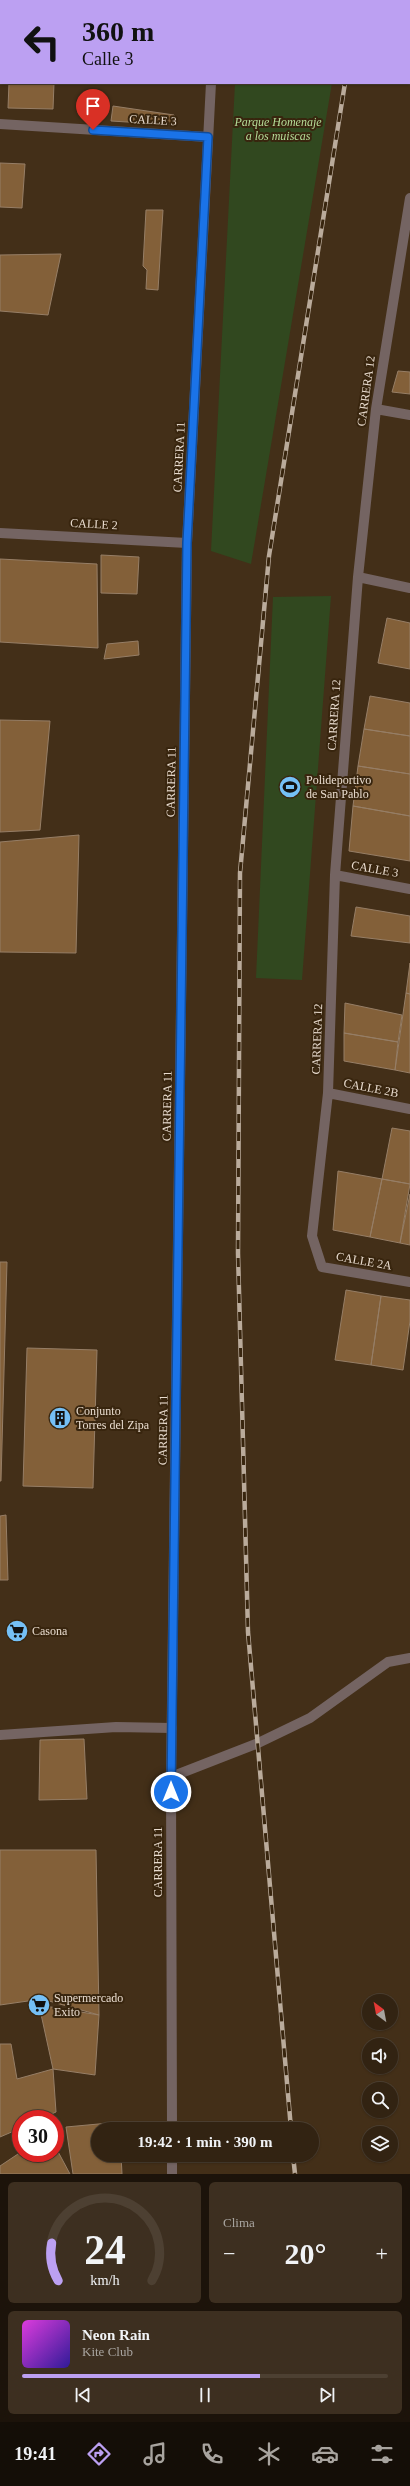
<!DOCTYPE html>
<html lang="es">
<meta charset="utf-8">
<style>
:root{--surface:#322312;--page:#3d2f20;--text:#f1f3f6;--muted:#a8a49f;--line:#4d4032;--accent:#bca0f2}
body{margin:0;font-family:Georgia,serif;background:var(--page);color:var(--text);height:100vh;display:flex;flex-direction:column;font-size:15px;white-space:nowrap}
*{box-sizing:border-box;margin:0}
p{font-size:13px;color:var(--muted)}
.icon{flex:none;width:22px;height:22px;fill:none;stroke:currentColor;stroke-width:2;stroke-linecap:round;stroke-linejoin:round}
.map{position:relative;height:2174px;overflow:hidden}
.panel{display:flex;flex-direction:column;gap:8px;padding:8px;background:#1c130a;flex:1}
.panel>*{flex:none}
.hud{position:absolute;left:0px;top:0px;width:410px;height:84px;box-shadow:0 1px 3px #0004,0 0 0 1px var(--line);background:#bca0f2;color:#111;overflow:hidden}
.needle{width:26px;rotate:328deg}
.controls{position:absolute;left:362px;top:1994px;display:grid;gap:8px}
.controls a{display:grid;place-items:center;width:36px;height:36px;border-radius:50%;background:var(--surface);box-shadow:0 1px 3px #0004,0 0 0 1px var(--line);font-size:20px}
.speed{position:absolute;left:12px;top:2110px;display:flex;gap:8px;font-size:20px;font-weight:700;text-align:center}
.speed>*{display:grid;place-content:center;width:52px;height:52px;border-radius:50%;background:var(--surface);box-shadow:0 1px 3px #0004,0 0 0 1px var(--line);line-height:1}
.speed .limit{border:6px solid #d22;background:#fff;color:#111}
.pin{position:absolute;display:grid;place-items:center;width:34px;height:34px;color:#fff;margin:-41px -17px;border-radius:50% 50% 50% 0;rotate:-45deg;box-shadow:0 0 4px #0007}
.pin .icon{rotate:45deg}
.me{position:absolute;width:44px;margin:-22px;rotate:0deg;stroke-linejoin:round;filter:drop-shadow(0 0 3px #0008)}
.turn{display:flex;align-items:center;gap:14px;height:84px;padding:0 16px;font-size:18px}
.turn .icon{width:52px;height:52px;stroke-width:2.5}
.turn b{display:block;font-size:28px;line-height:34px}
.big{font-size:30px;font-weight:700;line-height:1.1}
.panel .card{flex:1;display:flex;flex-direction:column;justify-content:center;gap:6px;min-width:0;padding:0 14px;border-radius:6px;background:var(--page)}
.panel .dial{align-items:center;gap:0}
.dial svg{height:104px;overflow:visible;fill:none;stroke:var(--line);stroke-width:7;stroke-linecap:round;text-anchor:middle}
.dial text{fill:var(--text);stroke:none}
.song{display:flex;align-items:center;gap:12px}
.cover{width:48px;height:48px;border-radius:6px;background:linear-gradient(135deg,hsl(300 70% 55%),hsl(250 70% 35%))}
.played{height:4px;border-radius:2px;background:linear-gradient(90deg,var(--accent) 65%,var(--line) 65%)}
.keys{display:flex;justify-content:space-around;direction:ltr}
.heat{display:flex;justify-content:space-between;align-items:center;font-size:22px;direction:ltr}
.panel .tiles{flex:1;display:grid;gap:8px;grid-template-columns:1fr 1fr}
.card:last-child{grid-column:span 2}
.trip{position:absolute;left:91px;top:2122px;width:228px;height:40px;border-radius:20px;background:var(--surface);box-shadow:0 1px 3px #0004,0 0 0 1px var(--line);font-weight:700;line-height:40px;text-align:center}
.tabs{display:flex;height:64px;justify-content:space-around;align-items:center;background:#140e07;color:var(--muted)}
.tabs .icon{width:28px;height:28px}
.tabs .on{color:var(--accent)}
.tabs b{font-size:18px;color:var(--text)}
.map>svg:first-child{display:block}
</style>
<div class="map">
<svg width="410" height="2174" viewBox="0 0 410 2174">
<rect width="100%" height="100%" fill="#432f18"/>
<path fill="#31481f" d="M235,83H332L251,564L211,551Z
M331,596L302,980L256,978L273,597Z"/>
<path fill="#836039" stroke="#967e66" d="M9,83H54L53,109L8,108Z
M113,106L174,115L176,125L111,121Z
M0,163L25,164L22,208L0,207Z
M146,210H163L158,290L146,289L147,270L143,266Z
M61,254L48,315L0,311V255Z
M398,371L410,372V394L392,392Z
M101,555L139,557L137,594L101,593Z
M0,559L97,564L98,648L0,642Z
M387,618L410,623V669L378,663Z
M138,641L139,655L104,659L107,644Z
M370,696L410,703V736L364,729Z
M0,720L50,721L40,830L0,832Z
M364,729L410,736V774L358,766Z
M358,766L410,774V816L353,806Z
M353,806L410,816V861L349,851Z
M79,835L76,953L0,952V842Z
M356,907L410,916V943L351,936Z
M410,963V994L406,993Z
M406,993L410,994V1073L395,1070Z
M345,1003L402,1015L398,1042L344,1033Z
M344,1033L398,1042L395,1070L344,1061Z
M392,1128L410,1131V1184L382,1179Z
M338,1171L382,1179L370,1237L333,1230Z
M382,1179L410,1184L400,1243L370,1237Z
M410,1194V1245L400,1243Z
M0,1262H7L1,1481H0Z
M346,1290L381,1296L371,1365L335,1360Z
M381,1296L410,1300V1321L403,1370L371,1365Z
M27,1348L97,1350L93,1488L23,1486Z
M6,1515L8,1580H0V1516Z
M84,1739L87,1799L39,1800L40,1740Z
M0,1850H96L99,2015L42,1999L0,2005Z
M39,2005L99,2015L95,2075L53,2069Z
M0,2044H11L17,2079L53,2069L56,2112L40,2119H21V2128L0,2137Z
M120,2122V2129H98V2155H121L122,2174H73L66,2127Z
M55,2146L70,2174H0V2166L21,2152L55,2153Z"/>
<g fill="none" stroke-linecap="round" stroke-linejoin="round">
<path stroke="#746462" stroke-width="10" d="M0,1735L116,1727L172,1728
M171,1777L256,1744L310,1718L388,1662L410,1658"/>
<path stroke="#746462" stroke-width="10" d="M215,1V0
M408,1V0
M409,34L410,37
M0,124L208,137
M410,198L376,409L358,577L335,875L328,1093L312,1236L322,1267L410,1282
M376,409L410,415
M0,533L187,543
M358,577L410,588
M335,875L410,889
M328,1093L410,1109
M172,2129L171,1777L187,543L211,83
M172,2155V2174"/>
<g stroke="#baab9b" stroke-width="4.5">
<path id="rail" d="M358,1L359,0
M291,2129L248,1632L238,1253L240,873L269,556L345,83
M293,2155L295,2174"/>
</g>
<use href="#rail" stroke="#38250e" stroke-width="3" stroke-dasharray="9" stroke-linecap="butt"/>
</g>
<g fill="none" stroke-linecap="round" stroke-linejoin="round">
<g stroke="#114b97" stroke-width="10">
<path id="route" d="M93,130L208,137L187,543L171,1792"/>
</g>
<use href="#route" stroke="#1a73e8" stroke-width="7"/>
</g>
<defs>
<g id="stadium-disc" transform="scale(1.15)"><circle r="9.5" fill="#75c0f6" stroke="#38250e"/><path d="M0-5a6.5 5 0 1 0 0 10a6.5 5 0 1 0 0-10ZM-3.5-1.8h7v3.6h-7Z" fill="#111"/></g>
<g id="building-disc" transform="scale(1.15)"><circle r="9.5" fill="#75c0f6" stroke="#38250e"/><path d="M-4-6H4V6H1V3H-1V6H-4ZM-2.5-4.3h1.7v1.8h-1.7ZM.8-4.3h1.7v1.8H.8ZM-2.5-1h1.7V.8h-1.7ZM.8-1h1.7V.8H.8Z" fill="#111"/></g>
<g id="supermarket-disc" transform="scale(1.15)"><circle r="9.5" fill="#75c0f6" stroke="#38250e"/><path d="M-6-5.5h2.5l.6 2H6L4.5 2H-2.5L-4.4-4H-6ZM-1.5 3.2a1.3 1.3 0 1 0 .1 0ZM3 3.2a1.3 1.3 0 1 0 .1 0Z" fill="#111"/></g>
</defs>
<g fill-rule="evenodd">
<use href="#stadium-disc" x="290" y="787"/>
<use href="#building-disc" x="60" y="1418"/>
<use href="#supermarket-disc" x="17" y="1631"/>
<use href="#supermarket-disc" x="39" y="2005"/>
</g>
<g text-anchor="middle" stroke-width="4" stroke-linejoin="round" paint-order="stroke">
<g font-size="12" fill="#e9dccf" stroke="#38250e">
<text transform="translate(153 120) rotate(3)" y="4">CALLE 3</text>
<text transform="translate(366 391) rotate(-82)" y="4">CARRERA 12</text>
<text transform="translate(179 457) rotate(-87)" y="4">CARRERA 11</text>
<text transform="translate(94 524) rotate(3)" y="4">CALLE 2</text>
<text transform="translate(334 715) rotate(-86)" y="4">CARRERA 12</text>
<text transform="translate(171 782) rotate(-89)" y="4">CARRERA 11</text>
<text transform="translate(375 869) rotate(10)" y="4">CALLE 3</text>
<text transform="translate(317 1039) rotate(-88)" y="4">CARRERA 12</text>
<text transform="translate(371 1088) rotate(11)" y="4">CALLE 2B</text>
<text transform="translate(167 1106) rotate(-89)" y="4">CARRERA 11</text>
<text transform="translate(364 1261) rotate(10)" y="4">CALLE 2A</text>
<text transform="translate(163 1430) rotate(-89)" y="4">CARRERA 11</text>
<text transform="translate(158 1862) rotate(-90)" y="4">CARRERA 11</text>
</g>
<g font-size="12" font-style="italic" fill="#b5dd99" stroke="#38250e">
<text x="278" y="126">Parque Homenaje<tspan x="278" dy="14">a los muiscas</tspan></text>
</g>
<g font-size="12" fill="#e9dccf" stroke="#38250e" text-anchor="start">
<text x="306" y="784">Polideportivo<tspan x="306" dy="14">de San Pablo</tspan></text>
<text x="76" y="1415">Conjunto<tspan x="76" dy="14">Torres del Zipa</tspan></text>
<text x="32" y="1635">Casona</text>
<text x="54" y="2002">Supermercado<tspan x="54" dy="14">Exito</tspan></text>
</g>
</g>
</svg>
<div class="controls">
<a><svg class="needle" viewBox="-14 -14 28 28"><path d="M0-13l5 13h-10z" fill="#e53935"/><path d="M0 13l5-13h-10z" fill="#a8a49f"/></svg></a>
<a><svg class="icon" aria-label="sound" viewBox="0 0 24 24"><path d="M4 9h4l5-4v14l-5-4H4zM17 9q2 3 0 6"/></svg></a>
<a><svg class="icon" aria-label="search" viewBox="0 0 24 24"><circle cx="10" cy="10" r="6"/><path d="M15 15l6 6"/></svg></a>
<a><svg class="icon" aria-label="layers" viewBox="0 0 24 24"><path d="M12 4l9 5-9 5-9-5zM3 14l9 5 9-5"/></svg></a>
</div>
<div class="speed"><div class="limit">30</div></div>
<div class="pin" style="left:93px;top:130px;background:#d93025"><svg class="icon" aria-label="arrive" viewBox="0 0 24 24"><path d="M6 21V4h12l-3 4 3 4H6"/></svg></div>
<svg class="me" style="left:171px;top:1792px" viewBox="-20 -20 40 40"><circle r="17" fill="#1a73e8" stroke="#fff" stroke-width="3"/><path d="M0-11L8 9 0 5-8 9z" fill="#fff"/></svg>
<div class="trip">19:42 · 1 min · 390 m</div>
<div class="hud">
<div class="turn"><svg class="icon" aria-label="left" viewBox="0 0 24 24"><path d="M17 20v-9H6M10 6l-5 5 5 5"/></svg><div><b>360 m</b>Calle 3</div></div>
</div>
</div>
<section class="panel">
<div class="tiles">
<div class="card dial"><svg viewBox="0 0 100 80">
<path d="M14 69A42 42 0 1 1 86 69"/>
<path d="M14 69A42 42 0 0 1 9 40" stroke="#bca0f2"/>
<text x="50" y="56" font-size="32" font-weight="700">24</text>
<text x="50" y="72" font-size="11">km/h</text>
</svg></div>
<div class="card"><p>Clima</p>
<div class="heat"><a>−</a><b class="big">20°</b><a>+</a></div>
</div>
<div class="card">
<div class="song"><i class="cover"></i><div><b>Neon Rain</b><p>Kite Club</p></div></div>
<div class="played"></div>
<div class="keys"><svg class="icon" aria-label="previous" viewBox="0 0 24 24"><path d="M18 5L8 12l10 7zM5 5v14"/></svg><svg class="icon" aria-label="pause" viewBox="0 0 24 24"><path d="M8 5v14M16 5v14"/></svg><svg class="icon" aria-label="next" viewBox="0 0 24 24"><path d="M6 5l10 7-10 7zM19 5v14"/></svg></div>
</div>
</div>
</section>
<nav class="tabs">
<b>19:41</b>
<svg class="icon on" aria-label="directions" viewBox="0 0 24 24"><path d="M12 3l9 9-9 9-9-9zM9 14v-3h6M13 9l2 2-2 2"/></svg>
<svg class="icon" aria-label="music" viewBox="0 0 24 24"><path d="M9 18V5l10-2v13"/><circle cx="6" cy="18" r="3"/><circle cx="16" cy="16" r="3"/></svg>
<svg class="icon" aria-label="phone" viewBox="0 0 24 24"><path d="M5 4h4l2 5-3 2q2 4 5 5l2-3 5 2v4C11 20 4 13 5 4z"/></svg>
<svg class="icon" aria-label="climate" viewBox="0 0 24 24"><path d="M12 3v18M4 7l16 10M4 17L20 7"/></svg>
<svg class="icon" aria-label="car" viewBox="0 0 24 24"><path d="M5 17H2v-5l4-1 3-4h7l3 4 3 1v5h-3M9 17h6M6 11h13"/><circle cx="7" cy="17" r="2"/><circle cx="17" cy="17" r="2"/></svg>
<svg class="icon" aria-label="filters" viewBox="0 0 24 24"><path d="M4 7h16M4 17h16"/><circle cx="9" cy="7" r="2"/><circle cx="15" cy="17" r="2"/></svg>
</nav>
